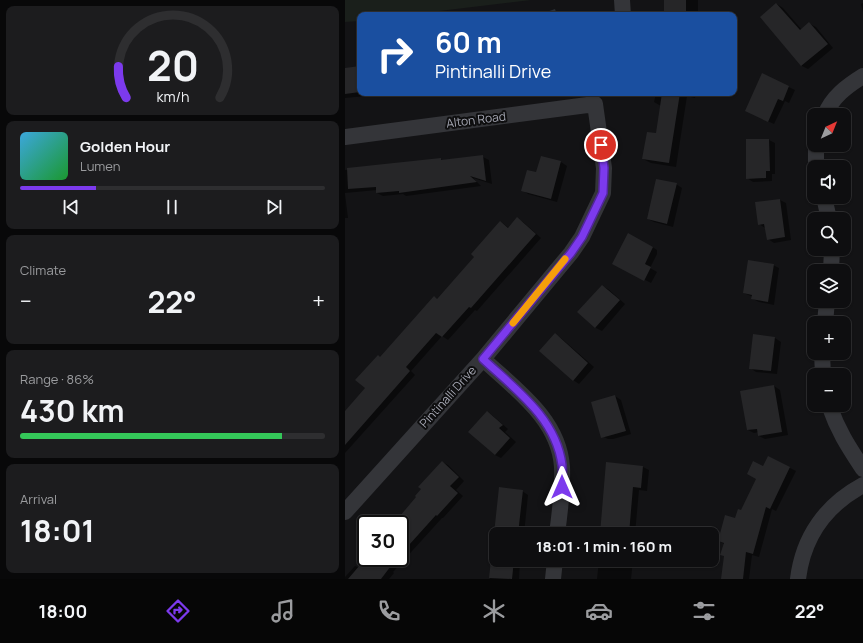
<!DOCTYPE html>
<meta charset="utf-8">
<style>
:root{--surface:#0e0e10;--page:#1c1c1e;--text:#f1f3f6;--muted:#9b9c9f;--line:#2e2e30;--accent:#7c3aed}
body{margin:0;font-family:Manrope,sans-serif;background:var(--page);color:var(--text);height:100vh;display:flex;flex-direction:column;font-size:15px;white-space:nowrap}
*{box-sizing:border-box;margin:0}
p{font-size:13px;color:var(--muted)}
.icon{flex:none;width:22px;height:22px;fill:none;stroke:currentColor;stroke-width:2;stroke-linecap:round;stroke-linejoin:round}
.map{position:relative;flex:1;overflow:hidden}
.panel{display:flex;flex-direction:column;gap:6px;padding:6px;background:#080809;width:345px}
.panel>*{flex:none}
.guide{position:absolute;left:12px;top:12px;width:380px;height:84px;border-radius:8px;box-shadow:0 1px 3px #0004,0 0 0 1px var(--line);background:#1a4fa0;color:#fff;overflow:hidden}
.needle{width:26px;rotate:43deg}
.buttons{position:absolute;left:462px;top:108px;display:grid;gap:8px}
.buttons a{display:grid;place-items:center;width:44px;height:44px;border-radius:8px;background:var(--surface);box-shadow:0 1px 3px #0004,0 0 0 1px var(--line);font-size:20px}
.speed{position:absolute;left:12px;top:515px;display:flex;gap:8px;font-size:20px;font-weight:700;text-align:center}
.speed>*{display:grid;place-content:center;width:52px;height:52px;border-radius:50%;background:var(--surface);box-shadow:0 1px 3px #0004,0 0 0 1px var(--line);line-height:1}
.speed .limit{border:2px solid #111;border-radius:6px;background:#fff;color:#111}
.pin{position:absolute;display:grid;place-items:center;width:34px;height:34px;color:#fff;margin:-17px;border:2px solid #fff;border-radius:50%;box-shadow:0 1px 4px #0007}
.me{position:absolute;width:44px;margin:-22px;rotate:0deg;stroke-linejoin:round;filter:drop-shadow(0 0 3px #0008)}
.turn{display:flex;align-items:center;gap:14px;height:84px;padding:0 12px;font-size:18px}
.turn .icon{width:52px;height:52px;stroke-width:2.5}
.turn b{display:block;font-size:28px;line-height:34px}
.big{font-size:30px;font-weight:700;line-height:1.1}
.panel .tile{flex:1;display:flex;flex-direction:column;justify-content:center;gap:6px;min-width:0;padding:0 14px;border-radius:8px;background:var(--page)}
.panel .dial{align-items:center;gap:0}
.dial svg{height:104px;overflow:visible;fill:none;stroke:var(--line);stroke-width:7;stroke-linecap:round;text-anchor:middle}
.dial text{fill:var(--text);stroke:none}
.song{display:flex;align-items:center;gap:12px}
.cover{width:48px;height:48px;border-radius:6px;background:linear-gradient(135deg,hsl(200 70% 55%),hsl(130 70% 35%))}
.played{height:4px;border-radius:2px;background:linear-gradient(90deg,var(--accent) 25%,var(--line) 25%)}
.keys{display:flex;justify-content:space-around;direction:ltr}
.heat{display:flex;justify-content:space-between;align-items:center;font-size:22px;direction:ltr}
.charge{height:6px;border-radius:3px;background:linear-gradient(90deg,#34c759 86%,var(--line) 0)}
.trip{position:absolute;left:144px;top:527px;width:230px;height:40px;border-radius:8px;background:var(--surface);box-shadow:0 1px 3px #0004,0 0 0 1px var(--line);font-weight:700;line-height:40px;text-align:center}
.menu{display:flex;height:64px;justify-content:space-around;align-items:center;background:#060606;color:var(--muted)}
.menu .icon{width:28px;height:28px}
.menu .active{color:var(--accent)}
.menu b{font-size:18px;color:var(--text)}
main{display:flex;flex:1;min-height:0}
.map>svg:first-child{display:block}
</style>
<main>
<section class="panel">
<div class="tile dial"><svg viewBox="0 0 100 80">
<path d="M14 69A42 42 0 1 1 86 69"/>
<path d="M14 69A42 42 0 0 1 8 45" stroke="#7c3aed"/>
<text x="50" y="56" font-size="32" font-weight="700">20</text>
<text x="50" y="72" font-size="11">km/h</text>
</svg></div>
<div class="tile">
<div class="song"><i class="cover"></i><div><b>Golden Hour</b><p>Lumen</p></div></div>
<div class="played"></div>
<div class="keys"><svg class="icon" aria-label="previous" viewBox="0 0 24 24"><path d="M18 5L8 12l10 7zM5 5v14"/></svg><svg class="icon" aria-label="pause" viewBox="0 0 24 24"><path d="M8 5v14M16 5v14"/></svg><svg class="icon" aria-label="next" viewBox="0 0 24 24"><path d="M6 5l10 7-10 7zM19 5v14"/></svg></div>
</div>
<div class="tile"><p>Climate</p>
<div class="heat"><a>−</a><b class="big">22°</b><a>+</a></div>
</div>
<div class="tile"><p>Range · 86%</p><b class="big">430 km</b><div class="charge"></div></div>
<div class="tile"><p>Arrival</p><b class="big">18:01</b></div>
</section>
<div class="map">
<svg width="518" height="579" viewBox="0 0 518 579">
<rect width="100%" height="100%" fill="#131315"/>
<path fill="#1a1f1b" d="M0,0H186L61,15H15V21L0,22Z"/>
<path fill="#2b3037" d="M210,9L212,15H193Z"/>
<path fill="#0007" d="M320,0H353V15H320Z
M518,3V12L516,4Z
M432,4L438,8L457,30L465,24L471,27L488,48L463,69L457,66L416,17Z
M13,59H15V93H53L0,98V69L14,67Z
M418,75L450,90L444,103L440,101L429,124L407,114Z
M311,93H351L350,98L342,96L331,167L306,163L298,159L312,134L316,106L309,102Z
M424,140L430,143V174H427V181L408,182L402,178Z
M138,157L144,160L147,184L128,178L136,186L61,196L58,194L38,196L32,193V190L0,193V170L95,159L99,161Z
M216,162L222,166L212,202L183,194L177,190L192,174Z
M331,184L337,188L328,227L309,222L303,219Z
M0,194L3,218H0Z
M435,200L441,203L446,240L429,243L423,239L420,228L414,224Z
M172,219L178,222L196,238L132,311L130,310L103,340L97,336L66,371L70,375L0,453V412L21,388L36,358L92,299L130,257L156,222L164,228Z
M306,246L312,250V254L305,268L312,272L306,283L268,263Z
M428,265L434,268L429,305L414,302L408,299V297L399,293Z
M257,286L263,289L280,304L257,331L251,328L234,312Z
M210,335L216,338L249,367L234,384L228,380Z
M409,336L430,338L436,342L432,374L411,372L405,368Z
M429,386L435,390L443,435L420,439L414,436V432L409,433L403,430Z
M270,396L276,400L286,434L268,439H263L257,436Z
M143,412L148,416L163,429L160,432L171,442L156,458L150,455Z
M423,457L451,471L431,511L427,509L414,557L407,555L404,579H377L380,556L379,544L374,541L396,511Z
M97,462L103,465L119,481L111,490L118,496L98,518H97L48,572L49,573L44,579H0V577L10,566L14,568L23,558H55V524H49L73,497Z
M262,463L298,467L304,470L302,491L294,490L290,534H256Z
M155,489L177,491L183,495L179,534H151V560H175L174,579H145Z
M254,560H288L286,579H252Z"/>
<path fill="#262628" d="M319,0H341V15H319Z
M431,3L455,30L464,22L483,44L456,66L415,17Z
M15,66V92L0,94V68Z
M417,73L444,86L438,101L433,99L423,122L400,111Z
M317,93H335L324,163L297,159L302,132L311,133Z
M401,139H424L425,171H421V178L401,179Z
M138,155L141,181L125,176L132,182L54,193V191L31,193V187L3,189L2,168L96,158V160Z
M196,156L216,161L206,199L176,191L182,170L191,172Z
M311,179L332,183L322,224L302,219Z
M435,199L440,237L422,240L419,224L413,225L410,202Z
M172,217L191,234L126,308L124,307L97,337L91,333L61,367L65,371L0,445V411L20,388L10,380L33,355L35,357L89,296L92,299L129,257L126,254L155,221L163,228Z
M283,233L308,247L300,264L306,267L299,281L267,264Z
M403,260L429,264L423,302L406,299L407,295L398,293Z
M257,285L275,300L250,328L232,312Z
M210,333L243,363L228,381L194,351Z
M408,334L430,337L426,371L404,369Z
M429,385L437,432L413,436L412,429L402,430L395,391Z
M270,395L281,431L256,438L246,402Z
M142,411L158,425L154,428L165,438L150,455L123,432Z
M423,456L445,467L425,509L421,507L408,554L401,552L398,579H376L379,556L375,555L379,543L373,541L380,515L390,518L393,509L396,510L411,479L402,474L408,461L418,466Z
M97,461L114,477L105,486L113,493L92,516L91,515L55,555V516L71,497L70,496L76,489L73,487Z
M261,462L298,466L296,488L288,487L284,534H255Z
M154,487L178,490L173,534H149Z
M21,558H52L36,579H3Z
M146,560H169L167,579L144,578Z"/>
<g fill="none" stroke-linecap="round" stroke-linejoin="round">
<path stroke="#343539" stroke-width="16" d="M277,0L278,15
M480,115C487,97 502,86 518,76
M0,137L250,104
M471,145V167
M479,197L484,219
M486,271L487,249
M480,323L482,301
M477,353L478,375
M138,359C170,389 214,419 217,467C218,489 215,512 212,534
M484,405C493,431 503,446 518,469
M0,512L138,359L226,253L237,237L258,193L259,168L250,104
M208,579L210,560
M453,579C458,537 481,505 518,485"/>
</g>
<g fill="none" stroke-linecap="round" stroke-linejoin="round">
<g stroke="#51269a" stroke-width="10">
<path id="route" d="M217,487C217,480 218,472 217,465C211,418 170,389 138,359L226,253L237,237L258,193L259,168L256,145"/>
</g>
<use href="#route" stroke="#7c3aed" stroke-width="7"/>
<path stroke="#f59e0b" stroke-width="7" d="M168,323L220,259"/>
</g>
<g text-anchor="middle" stroke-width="4" stroke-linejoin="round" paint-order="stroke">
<g font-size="12" fill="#a6a8b4" stroke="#0e0e0f">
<text transform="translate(131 120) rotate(-7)" y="4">Alton Road</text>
<text transform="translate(103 397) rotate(-48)" y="4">Pintinalli Drive</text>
</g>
</g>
</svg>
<div class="buttons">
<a><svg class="needle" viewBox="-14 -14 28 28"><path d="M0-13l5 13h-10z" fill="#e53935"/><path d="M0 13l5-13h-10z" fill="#9b9c9f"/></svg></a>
<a><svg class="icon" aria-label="sound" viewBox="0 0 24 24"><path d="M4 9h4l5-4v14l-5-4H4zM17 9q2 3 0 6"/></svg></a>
<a><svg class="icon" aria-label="search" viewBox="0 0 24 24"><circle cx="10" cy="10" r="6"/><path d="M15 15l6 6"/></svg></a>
<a><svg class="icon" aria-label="layers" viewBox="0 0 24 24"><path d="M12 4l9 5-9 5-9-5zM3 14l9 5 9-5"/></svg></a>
<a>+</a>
<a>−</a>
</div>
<div class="speed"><div class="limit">30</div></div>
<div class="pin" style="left:256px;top:145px;background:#d93025"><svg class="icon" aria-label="arrive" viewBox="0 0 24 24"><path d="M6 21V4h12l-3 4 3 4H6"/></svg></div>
<svg class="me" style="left:217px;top:487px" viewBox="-20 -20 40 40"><path d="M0-17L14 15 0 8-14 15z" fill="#7c3aed" stroke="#fff" stroke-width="4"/></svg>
<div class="trip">18:01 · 1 min · 160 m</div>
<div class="guide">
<div class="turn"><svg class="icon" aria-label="right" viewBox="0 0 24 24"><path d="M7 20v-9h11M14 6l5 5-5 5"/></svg><div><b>60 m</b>Pintinalli Drive</div></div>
</div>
</div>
</main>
<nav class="menu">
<b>18:00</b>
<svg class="icon active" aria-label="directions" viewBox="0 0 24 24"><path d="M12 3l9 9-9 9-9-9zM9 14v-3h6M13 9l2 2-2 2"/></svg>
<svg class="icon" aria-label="music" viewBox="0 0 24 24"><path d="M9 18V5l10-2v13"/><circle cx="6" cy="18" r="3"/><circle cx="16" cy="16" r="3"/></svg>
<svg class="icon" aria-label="phone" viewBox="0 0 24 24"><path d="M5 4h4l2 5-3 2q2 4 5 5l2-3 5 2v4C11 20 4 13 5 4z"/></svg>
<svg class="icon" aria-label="climate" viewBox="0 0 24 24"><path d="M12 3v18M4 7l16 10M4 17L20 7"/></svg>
<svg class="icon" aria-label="car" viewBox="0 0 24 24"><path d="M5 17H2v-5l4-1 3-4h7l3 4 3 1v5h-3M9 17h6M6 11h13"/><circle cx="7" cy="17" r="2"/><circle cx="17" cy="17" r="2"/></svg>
<svg class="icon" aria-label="filters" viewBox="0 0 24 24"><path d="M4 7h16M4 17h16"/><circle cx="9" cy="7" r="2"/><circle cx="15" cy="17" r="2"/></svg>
<b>22°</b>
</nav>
